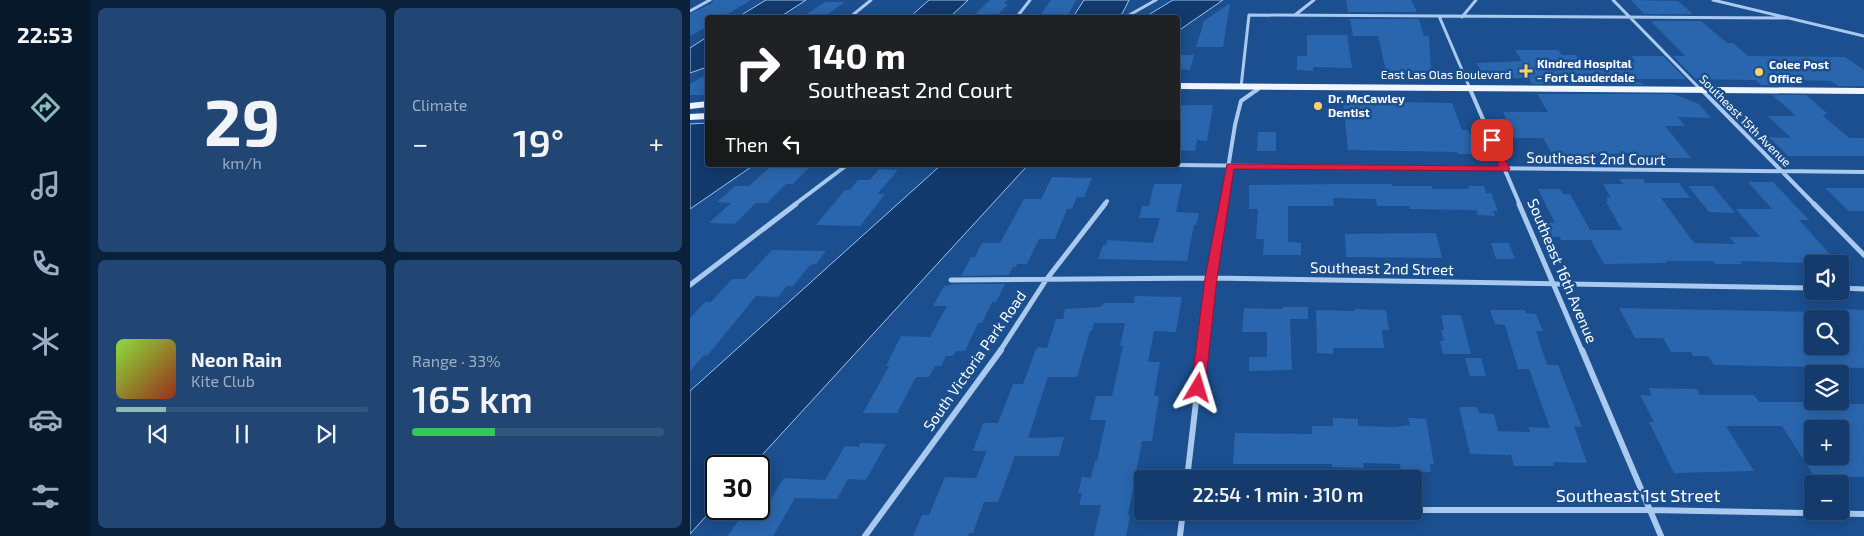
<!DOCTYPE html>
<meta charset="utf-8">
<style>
:root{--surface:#143b6b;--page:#214673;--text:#f1f3f6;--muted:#9dadc1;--line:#33557e;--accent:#8bbbb9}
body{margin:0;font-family:"Exo 2",sans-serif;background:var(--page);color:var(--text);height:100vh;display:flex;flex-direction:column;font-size:19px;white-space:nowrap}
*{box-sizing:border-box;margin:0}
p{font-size:16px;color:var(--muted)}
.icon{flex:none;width:28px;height:28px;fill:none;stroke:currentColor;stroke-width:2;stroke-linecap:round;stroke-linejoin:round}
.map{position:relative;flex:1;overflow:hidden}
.panel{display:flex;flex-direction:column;gap:8px;padding:8px;background:#0b203b;width:600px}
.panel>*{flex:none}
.banner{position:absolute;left:15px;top:15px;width:475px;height:152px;border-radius:5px;box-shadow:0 2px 12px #0003,0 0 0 1px var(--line);background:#202124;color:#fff;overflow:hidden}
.controls{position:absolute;left:1114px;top:255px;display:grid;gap:10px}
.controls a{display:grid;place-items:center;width:45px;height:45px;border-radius:5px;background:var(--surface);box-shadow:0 2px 12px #0003,0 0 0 1px var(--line);font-size:25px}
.speed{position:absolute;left:15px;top:455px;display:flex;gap:10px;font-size:25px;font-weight:700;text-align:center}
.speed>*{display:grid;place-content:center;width:65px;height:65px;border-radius:50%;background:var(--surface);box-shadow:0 2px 12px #0003,0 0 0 1px var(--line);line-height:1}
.speed .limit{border:2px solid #111;border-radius:8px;background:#fff;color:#111}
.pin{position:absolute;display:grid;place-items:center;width:42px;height:42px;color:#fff;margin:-21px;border-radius:10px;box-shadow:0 2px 8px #0006}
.me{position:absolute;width:55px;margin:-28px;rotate:7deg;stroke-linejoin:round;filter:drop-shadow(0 0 4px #0008)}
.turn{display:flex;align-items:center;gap:18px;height:105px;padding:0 20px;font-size:22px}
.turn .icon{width:65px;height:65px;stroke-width:2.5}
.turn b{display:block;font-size:35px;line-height:42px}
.then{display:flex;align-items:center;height:48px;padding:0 20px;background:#0003;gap:10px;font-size:19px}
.big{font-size:38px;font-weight:600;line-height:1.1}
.panel .card{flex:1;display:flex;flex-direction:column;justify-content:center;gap:8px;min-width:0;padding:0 18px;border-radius:8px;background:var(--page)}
.panel .dial{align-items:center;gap:0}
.dial b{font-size:65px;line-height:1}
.song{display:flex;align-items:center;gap:15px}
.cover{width:60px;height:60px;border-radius:8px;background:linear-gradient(135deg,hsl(90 70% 55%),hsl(10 70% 35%))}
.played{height:5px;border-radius:2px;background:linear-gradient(90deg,var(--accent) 20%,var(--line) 20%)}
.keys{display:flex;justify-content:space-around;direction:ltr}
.heat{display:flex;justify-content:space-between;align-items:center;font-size:28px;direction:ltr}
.charge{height:8px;border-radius:4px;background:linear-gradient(90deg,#34c759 33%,var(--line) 0)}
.panel .tiles{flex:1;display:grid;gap:8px;grid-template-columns:repeat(2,1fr)}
.trip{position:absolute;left:444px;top:470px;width:288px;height:50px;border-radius:5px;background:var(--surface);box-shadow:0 2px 12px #0003,0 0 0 1px var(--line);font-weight:600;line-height:50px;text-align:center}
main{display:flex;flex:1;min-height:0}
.tabs{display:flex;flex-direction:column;width:90px;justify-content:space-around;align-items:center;background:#08182b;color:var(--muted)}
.tabs .icon{width:35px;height:35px}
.tabs .on{color:var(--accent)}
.tabs b{font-size:22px;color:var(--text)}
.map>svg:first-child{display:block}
</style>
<main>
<nav class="tabs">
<b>22:53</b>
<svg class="icon on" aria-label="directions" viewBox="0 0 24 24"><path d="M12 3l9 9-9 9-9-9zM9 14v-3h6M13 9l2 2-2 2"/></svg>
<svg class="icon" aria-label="music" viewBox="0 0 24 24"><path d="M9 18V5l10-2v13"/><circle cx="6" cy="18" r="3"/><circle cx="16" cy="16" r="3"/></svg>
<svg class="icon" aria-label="phone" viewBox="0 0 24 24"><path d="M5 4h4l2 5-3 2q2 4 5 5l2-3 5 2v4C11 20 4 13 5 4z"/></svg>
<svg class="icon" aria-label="climate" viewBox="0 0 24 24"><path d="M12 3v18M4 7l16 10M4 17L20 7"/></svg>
<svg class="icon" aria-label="car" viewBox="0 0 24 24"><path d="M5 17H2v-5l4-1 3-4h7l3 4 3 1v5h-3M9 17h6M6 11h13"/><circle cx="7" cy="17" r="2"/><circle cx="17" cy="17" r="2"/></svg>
<svg class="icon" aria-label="filters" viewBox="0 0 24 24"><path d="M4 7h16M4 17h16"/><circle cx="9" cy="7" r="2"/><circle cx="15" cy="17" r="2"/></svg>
</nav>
<section class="panel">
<div class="tiles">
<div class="card dial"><b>29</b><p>km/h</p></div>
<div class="card"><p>Climate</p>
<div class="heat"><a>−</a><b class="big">19°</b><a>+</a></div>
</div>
<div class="card">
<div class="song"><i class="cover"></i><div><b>Neon Rain</b><p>Kite Club</p></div></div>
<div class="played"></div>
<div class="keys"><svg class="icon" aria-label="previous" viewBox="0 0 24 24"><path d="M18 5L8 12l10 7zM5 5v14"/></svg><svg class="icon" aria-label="pause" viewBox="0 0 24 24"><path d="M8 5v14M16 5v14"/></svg><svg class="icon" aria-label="next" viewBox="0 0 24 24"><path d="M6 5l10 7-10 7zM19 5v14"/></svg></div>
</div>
<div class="card"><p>Range · 33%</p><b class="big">165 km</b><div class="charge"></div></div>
</div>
</section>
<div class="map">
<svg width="1174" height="536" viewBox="0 0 1174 536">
<rect width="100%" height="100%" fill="#1b4f8f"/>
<path fill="#123a6d" stroke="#9cc4f0" d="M76,0H116L90,17H48Z
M239,0H278L260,17H220Z
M394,0H439L432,14L422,17H383Z
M483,0H533L488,31V18L455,17Z
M17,37V67L0,73V48Z
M17,123L18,165H64L0,209V124Z
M251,165H338L62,466H26V505L0,534V391Z"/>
<path fill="#2a66ad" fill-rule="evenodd" d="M23,0H61L31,18H18V26L0,36V14L22,3Z
M300,0H317L314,4H318L305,18H281Z
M361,0H386L377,17H349Z
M656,0H721L727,12H658Z
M941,0L988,1L1003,14H954Z
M135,2H155L138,14H117Z
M540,3L533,47H506L514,21Z
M660,19H729L734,36H739L741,71H696L688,36H663Z
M961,21H1011L1037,43H1043L1058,56L1155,57L1174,70V86H1148L1141,81L1098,80L1104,86L1071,85L1065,80L1006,79L983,56H995Z
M617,35H657L662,68L623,67V71L607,70V56H617Z
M825,50H868L872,55H886L891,62H946L941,56H973L996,79H940L956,85L842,84L839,78H794L787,63L832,61Z
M488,55H504L500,70L488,69Z
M18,73V95H0V84Z
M847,94H984L1009,104L1021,118L988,117L995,126H975L1001,158H947L944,153L863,156L853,138H824L813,112H858Z
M1082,95H1116L1137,113L1133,116L1159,138H1174V156H1098L1079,137L1101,138L1078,116H1106Z
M653,101L762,103L772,130H778L788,154H768L767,152L658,150Z
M499,105H523L517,141L507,140L505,151L488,150V106Z
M568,132H586V151H567Z
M82,165H122L103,184H96L77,203H66L45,224L19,223L41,203L27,202L45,186H59Z
M189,169L208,170L187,194H195L170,226L126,225L155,190H160L168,180H180Z
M362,177L402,178L394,197H387L382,209H377L365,239H349L337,264H327L326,267H323L319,275L271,276L281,257H285L292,243H310L334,199H351Z
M929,179H953L955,183H989L1000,198H971L1004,243L1045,244L1040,237H1070L1046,209H1082L1058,182H1083L1119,220H1109L1149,264L1050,261L1052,264H1025L1023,261H976L977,263L914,264L901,240H871L870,237H863L856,223H865L848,189H870L873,194H880L900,230H932L916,202H918L916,197L921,198L913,184H933Z
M464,184H492L486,212L509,213L506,225H504L497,261L408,259L413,245H416L417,240L463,243L470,218H449L452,206H459Z
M654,184H702V186H742V189H779L778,186H794L796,193H801L808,211H803L805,216L788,215L786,210L720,209L719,206H687L686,199L643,198L644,206H598V242L611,243V255H573L574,239H566L568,209H559V185Z
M998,186H1023L1045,213L1019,212Z
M1135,188H1174V211H1159Z
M746,233L752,258L656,257L655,234Z
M801,243H819L825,259H806Z
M82,250L136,251L126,264L120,265L103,286H97L88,297L66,296L17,356L14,355L0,371V318L15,302H21L42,279H55Z
M266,284H315L306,302H302L292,323H288L275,351H266L263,356H256L251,366H245L239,377H226L207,413H173L199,366H196L211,336L240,337L257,306H243L254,286Z
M445,296L492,297L486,332L464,331L458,362H470L464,396H469L462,441H452L438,515H440L436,536H404L411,505H389L392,493H388L392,477L401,478L405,461H407L416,420H400L406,396H422L433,346H430L435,323H404L402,331H400L387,377H358L338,438L374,437L369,456H325L308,502H294L283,533H279L278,536H223L232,515H239L255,477L286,478L297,451H283L293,423H308L323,384H333L347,347L357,348L366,319H373L375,309L411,307L413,303H444Z
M593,307H618V319H600L602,370L559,371V357H577V332H552L554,308L593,309Z
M929,308L1122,312V346H1150V309L1174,310V368L1024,365L1018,356H1003L1001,352H981L973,338H945Z
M665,309L696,310L699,330H692L694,348H643V354L627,353L626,310L665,311Z
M800,310H835L836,313L846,314L853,331H846L857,365H868L892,427L884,426L897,463L863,462L864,466H824L821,455L780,454L769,407H787L789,413L804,414L808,431L840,432L838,427L860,428L839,369H828L815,325L805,324Z
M751,315H771L781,354H753L750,341H754L751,330H754Z
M775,358H791L796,376H780Z
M959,388L1007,389L1010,395H1064L1069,402H1157L1159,404H1174V477L1124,476L1092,426H1036L1064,471L984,473L959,422H964L950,395L962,396ZM1122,429H1150V456H1122Z
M643,418L668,419V426L705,427L720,425L718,418L736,419L744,464H740L741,472L711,471L710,464L673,463L674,468L642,467V464H543L545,433L622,434V426H643Z
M170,443L196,444L176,480L158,479L147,499L105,498L83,536H38L56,509H69V505H77L94,478L135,480L155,446L169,447Z"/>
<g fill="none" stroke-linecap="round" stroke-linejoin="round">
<path stroke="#a9c9ee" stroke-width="3" d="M923,0L1012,91
M1023,0L1174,36
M0,11L20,0
M605,15L624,0
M749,16L781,91
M772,17L786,0
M159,18L181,0
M326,18L340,0
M434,18L466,0
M551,87L559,15L1099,18
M566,91L571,87"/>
<path stroke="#a9c9ee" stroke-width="4" d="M780,89L830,205
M1011,89L1125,205
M488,165L1174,172
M104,205L157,165
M414,205L417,201
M532,205L545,125L551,101L568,89"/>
<path stroke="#a9c9ee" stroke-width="5" d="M829,204L892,351
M1124,204L1174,255
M261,280L521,278L1122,288
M0,285L106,204
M1150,288L1174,289
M310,351L356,280L415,204
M512,351L533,204"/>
<path stroke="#a9c9ee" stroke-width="6" d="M892,350L971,536
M497,479L512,350
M722,510H960L1174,514
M175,536L311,350
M490,536L493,511"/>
<path fill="#f0f6ff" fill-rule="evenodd" d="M488,83L1174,88V94L488,89Z
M18,101V107L0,109V103Z
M18,113V119L0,120V114Z"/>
</g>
<path fill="#e11d48" stroke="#92132f" d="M799,138H805L806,140L820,169L818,171L544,169L527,278L515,388L513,391L508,393L503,391L501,388L515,278L537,164L809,166L798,140Z"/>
<g fill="#ffd166" stroke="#1b4f8f" stroke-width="2">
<path d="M833.5 63.5h5v5h5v5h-5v5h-5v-5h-5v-5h5z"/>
<circle cx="1069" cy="72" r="5"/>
<circle cx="628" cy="106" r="5"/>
</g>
<g text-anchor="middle" stroke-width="5" stroke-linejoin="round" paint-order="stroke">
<g font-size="12" font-weight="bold" fill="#fff" stroke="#1b4f8f" text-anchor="start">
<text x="847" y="68">Kindred Hospital<tspan x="847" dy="14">- Fort Lauderdale</tspan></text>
<text x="1079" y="69">Colee Post<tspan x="1079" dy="14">Office</tspan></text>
<text x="638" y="103">Dr. McCawley<tspan x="638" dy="14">Dentist</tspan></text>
</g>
<g font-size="12" fill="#fff" stroke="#1b4f8f">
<text x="756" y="79">East Las Olas Boulevard</text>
<text transform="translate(1055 121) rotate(45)" y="4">Southeast 15th Avenue</text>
</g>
<g font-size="15" fill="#fff" stroke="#1b4f8f">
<text transform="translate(906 159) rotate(1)" y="5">Southeast 2nd Court</text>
<text transform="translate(692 269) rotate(1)" y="5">Southeast 2nd Street</text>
<text transform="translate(872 271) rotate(67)" y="5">Southeast 16th Avenue</text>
<text transform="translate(285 361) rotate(-55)" y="5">South Victoria Park Road</text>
</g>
<g font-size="18" fill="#fff" stroke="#1b4f8f">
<text x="948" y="502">Southeast 1st Street</text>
</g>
</g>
</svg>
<div class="controls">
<a><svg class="icon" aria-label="sound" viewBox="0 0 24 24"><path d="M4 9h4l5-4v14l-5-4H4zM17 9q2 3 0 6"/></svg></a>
<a><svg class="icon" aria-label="search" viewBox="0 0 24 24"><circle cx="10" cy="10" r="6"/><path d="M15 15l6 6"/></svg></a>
<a><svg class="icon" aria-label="layers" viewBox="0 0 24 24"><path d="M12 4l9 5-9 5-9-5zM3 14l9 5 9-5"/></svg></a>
<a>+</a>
<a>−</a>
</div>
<div class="speed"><div class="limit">30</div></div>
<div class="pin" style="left:802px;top:140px;background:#d93025"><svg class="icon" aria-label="arrive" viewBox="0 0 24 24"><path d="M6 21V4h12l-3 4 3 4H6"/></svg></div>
<svg class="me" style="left:508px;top:388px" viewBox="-20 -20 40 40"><path d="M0-17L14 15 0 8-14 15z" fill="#e11d48" stroke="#fff" stroke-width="4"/></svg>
<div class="trip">22:54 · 1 min · 310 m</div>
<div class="banner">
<div class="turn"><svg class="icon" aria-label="right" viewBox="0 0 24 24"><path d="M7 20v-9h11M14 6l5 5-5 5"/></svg><div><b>140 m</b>Southeast 2nd Court</div></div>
<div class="then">Then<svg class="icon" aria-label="left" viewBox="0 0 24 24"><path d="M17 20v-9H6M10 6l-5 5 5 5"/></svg></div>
</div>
</div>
</main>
